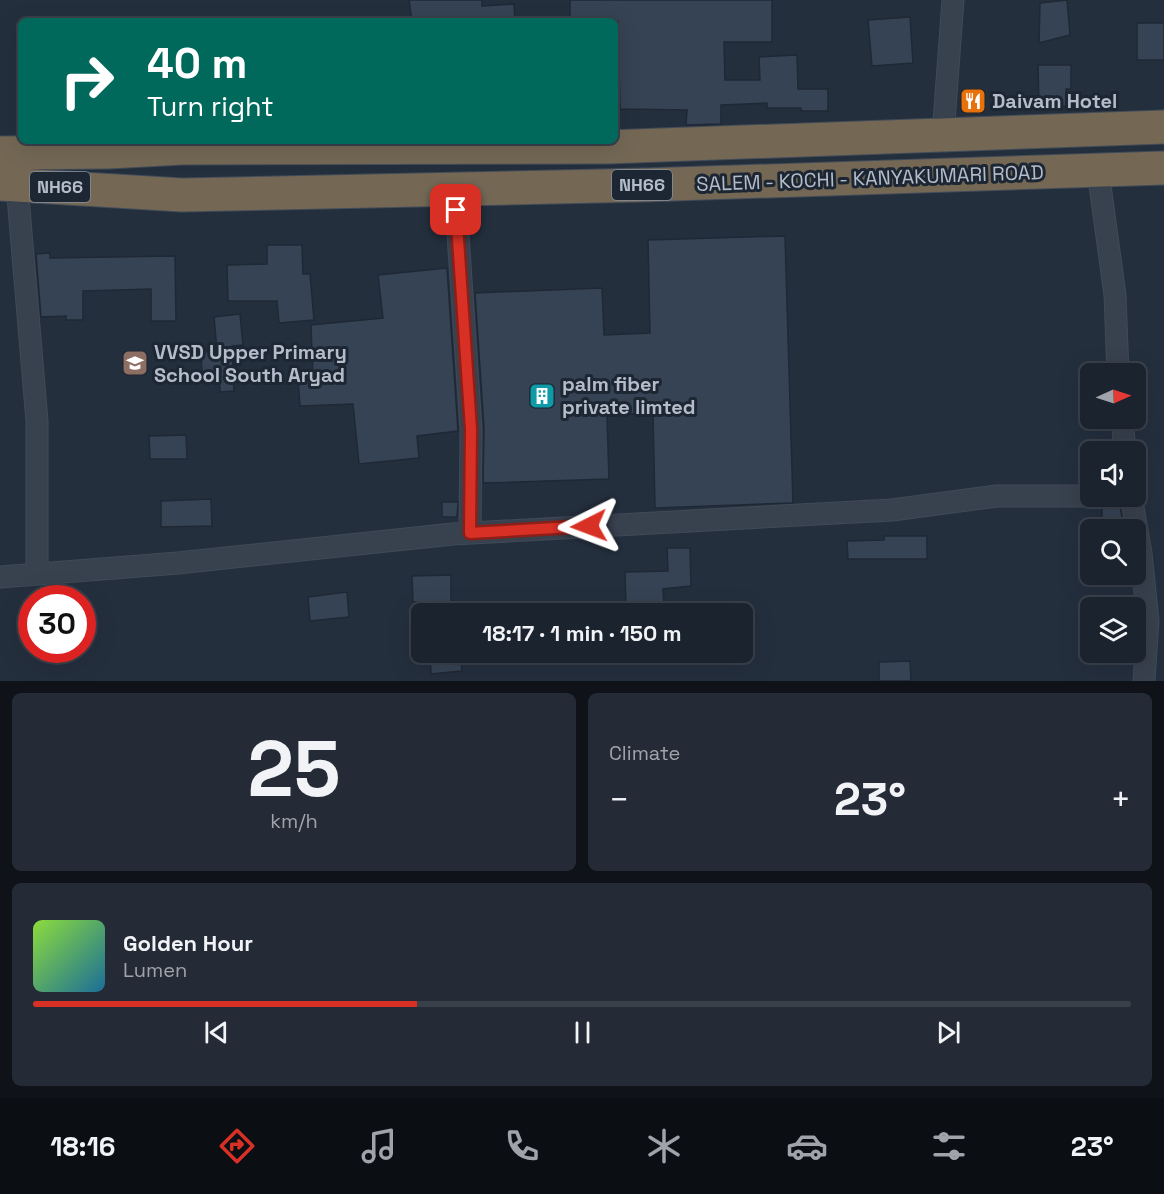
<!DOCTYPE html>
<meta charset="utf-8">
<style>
:root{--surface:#1b232e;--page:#242b36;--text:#f1f3f6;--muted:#a0a4aa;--line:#39404a;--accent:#d93025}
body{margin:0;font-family:"Space Grotesk",sans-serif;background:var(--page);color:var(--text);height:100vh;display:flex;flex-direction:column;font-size:22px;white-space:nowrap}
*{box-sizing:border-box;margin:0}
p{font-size:20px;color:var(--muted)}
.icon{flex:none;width:33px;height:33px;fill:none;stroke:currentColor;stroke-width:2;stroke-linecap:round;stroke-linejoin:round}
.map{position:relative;height:681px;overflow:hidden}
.drawer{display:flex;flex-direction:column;gap:12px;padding:12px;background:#0f1319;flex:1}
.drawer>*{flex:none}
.guide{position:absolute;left:18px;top:18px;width:600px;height:126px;border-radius:9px;box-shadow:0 6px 24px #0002,0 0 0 2px var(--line);background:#00695c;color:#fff;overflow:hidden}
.needle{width:39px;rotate:87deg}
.fabs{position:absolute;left:1080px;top:363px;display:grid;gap:12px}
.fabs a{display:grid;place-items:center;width:66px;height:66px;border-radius:9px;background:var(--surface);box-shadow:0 6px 24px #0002,0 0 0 2px var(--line);font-size:30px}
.speed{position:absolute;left:18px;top:585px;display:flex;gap:12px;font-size:30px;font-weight:700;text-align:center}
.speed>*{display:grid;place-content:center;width:78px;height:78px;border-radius:50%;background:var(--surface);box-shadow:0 6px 24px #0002,0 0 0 2px var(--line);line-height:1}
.speed .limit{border:9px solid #d22;background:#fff;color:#111}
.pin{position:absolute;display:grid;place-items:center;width:51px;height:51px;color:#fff;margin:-26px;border-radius:12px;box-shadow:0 3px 9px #0006}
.me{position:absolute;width:66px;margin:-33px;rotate:267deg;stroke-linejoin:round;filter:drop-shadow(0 0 4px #0008)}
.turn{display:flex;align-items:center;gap:21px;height:126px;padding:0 30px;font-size:27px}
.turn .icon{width:78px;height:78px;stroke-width:2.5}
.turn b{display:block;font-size:42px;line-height:51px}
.big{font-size:45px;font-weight:700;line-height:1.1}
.drawer .widget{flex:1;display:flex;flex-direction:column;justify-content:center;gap:9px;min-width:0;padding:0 21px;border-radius:9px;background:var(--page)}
.drawer .dial{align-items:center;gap:0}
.dial b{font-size:78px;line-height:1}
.song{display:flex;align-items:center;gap:18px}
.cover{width:72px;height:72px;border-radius:9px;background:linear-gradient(135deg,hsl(90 70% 55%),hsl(200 70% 35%))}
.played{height:6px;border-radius:3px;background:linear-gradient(90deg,var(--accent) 35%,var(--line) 35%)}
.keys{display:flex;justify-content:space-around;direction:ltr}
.heat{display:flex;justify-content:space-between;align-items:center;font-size:33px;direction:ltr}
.drawer .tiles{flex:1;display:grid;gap:12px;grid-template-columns:1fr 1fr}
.widget:last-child{grid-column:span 2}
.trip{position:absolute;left:411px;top:603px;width:342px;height:60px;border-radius:9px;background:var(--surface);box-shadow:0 6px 24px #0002,0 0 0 2px var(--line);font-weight:700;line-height:60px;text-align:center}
.dock{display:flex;height:96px;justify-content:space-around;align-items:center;background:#0b0e12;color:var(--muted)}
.dock .icon{width:42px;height:42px}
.dock .current{color:var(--accent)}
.dock b{font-size:27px;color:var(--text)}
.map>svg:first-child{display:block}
</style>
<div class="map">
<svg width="1164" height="681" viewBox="0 0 1164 681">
<rect width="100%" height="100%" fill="#242f3e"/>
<path fill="#364354" stroke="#1f2835" stroke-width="1.5" d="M409,0H482V6L514,4L515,21H412Z
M570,0H772V42H724L725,80H760L759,57L797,55L798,89H828V111H801V108H767V103L721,105V124L686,125L687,110L620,109L618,21H570Z
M1067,0L1070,35L1039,43L1040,3Z
M910,17L913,63L872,66L868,20Z
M1137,23H1164V60H1137Z
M1038,65H1071V89H1066V106L1039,107Z
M785,236L793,503L655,508L653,413L607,415L609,479L483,483L484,428L475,293L602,288L604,335L650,333L648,240Z
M267,245H302L303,274H310L314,320L279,323L277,301H228L227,265L267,264Z
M50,253V258L175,256L176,321H151V289L83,291V320H66V316L41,317L36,254Z
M447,268L458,431L417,436L419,458L359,464L353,404L300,406L298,379L313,378L311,325L383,318L378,275Z
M240,314L243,345L232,346L234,391L220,392L219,371L202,372L201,352L217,351L214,317Z
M186,435L187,459H150L149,436Z
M211,499L212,526L161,527V501Z
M442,502H458L457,517H442Z
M1102,506H1120L1124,528L1102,529Z
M884,536H927V559H848L847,541L884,540Z
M667,548H690L691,586L663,589L664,606L626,607L625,572L668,571Z
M451,575V602H413L412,576Z
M347,592L349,617L310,621L308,597Z
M430,652H460L462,671L431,674Z
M910,661L911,681H879V662Z"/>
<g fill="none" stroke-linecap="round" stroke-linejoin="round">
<g stroke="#414a57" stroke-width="23">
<path id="street" d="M943,135L953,0
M1098,171L1115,295L1118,374
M17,185L37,421V572
M455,190L471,429L470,533
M1122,418L1125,452
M1131,496L1141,553L1148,621L1144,681
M0,577L178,563L453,534L892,510L997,496H1090"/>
</g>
<g stroke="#434c59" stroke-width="35">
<path id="highway" d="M0,153L108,152L182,148L607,147L1164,127
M0,184L182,195L645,185L1164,168"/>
</g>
<use href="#street" stroke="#38414e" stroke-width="21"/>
<use href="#highway" stroke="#746855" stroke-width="33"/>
</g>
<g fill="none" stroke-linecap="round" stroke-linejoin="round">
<g stroke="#8d1f18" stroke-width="15">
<path id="route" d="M456,210L471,429L470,533L589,526"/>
</g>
<use href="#route" stroke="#d93025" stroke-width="10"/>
</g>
<defs>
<g id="restaurant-square" transform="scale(1.35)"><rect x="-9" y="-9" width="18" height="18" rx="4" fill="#e8710a" stroke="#1d2633"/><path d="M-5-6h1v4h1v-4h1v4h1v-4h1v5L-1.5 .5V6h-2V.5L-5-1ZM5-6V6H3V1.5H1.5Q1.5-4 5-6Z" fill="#fff"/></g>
<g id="school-square" transform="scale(1.35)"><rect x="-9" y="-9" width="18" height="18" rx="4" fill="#8d6e63" stroke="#1d2633"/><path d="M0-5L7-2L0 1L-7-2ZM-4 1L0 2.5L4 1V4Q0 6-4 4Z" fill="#fff"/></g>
<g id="building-square" transform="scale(1.35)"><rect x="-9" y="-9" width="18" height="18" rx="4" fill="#0f9aa8" stroke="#1d2633"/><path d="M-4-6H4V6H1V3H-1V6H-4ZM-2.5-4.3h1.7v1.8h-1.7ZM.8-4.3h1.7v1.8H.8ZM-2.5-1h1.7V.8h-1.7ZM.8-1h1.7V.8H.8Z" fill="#fff"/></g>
</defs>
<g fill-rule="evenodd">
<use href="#restaurant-square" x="973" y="101"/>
<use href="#school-square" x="135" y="363"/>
<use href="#building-square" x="542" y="396"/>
</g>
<g text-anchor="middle" stroke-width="6" stroke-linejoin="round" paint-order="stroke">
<g fill="#1d2633" stroke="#878f9c" stroke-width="1.5">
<rect x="612" y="170" width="60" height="30" rx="4.5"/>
<rect x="30" y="172" width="60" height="30" rx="4.5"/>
</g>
<g font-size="18" font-weight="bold" fill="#b4bcc9">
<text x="642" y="191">NH66</text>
<text x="60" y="193">NH66</text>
</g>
<g font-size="20" font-weight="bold" fill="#b4bcc9" stroke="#1d2633" text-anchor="start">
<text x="992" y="108">Daivam Hotel</text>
<text x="154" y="359">VVSD Upper Primary<tspan x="154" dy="23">School South Aryad</tspan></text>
<text x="562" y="391">palm fiber<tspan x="562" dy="23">private limted</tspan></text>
</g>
<g font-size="20" fill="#b4bcc9" stroke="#1d2633">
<text transform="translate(870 178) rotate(-2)" y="7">SALEM - KOCHI - KANYAKUMARI ROAD</text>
</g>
</g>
</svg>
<div class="fabs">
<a><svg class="needle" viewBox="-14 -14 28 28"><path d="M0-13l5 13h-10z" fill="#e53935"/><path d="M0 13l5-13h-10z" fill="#a0a4aa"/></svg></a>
<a><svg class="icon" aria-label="sound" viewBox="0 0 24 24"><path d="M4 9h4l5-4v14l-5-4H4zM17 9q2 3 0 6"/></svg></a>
<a><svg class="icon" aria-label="search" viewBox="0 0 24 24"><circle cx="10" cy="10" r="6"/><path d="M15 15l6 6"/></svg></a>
<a><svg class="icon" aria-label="layers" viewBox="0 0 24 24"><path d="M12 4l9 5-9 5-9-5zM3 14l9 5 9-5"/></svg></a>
</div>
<div class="speed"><div class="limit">30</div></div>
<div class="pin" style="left:456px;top:210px;background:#d93025"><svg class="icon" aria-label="arrive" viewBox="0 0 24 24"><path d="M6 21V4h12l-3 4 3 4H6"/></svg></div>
<svg class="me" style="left:589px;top:526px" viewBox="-20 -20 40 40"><path d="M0-17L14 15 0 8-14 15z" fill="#d93025" stroke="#fff" stroke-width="4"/></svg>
<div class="trip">18:17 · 1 min · 150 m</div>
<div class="guide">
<div class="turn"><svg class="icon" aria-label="right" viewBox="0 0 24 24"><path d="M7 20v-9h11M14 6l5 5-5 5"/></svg><div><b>40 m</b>Turn right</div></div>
</div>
</div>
<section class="drawer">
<div class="tiles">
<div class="widget dial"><b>25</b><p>km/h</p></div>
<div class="widget"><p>Climate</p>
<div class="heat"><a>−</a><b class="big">23°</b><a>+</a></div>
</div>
<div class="widget">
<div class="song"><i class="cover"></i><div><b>Golden Hour</b><p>Lumen</p></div></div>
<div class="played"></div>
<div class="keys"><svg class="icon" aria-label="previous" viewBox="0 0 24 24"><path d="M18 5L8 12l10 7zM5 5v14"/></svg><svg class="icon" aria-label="pause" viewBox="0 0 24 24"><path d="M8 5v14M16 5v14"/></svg><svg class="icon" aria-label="next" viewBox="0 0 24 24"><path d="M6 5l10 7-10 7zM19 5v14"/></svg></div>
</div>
</div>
</section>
<nav class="dock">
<b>18:16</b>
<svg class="icon current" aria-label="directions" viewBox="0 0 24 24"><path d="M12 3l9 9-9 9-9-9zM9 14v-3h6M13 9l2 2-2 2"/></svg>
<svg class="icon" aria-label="music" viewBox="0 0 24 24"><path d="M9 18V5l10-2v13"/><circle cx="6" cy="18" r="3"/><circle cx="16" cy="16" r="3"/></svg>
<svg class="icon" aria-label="phone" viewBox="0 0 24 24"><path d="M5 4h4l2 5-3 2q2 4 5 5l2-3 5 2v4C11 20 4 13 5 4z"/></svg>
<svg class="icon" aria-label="climate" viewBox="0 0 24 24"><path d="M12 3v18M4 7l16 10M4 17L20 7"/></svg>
<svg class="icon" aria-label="car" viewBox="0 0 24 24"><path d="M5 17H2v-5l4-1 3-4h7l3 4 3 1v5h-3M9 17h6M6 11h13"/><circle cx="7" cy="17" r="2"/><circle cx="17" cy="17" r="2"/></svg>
<svg class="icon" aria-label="filters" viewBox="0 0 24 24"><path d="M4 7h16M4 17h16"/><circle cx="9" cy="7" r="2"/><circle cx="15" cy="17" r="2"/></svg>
<b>23°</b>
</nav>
